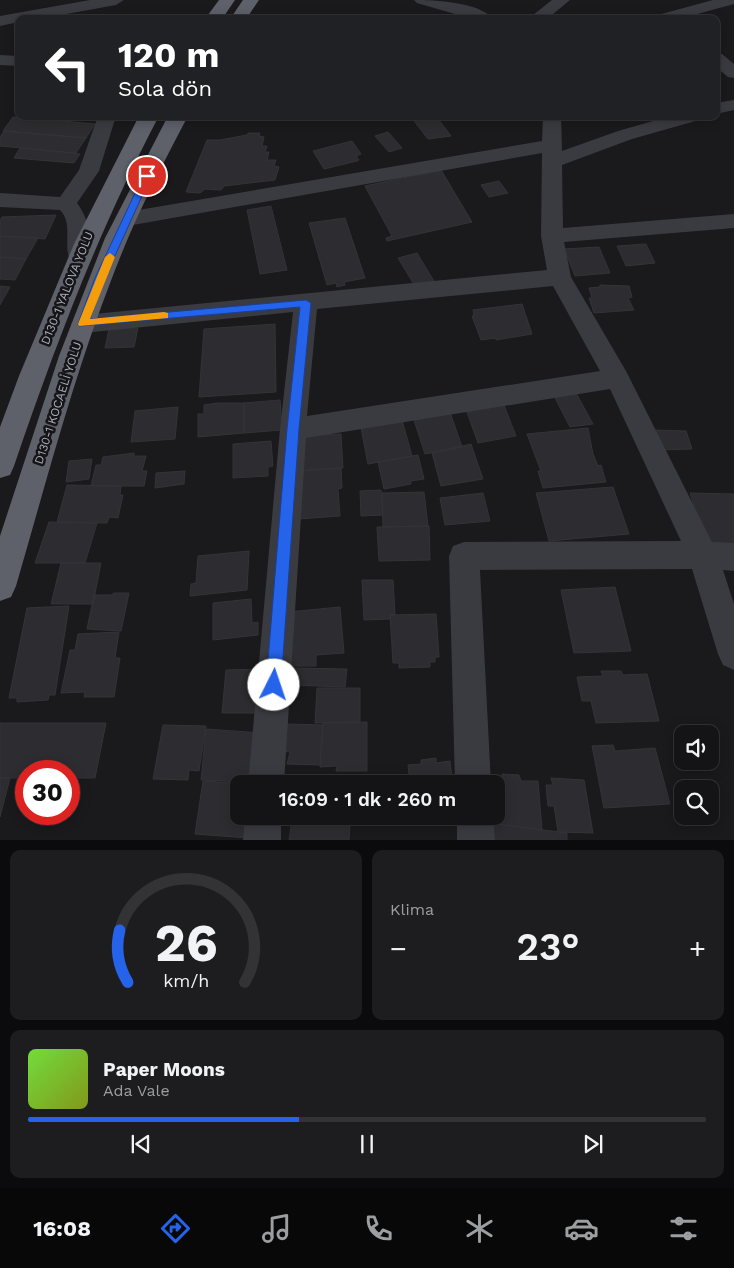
<!DOCTYPE html>
<html lang="tr">
<meta charset="utf-8">
<style>
:root{--surface:#141315;--page:#1d1c1e;--text:#f1f3f6;--muted:#9d9ea0;--line:#333234;--accent:#2563eb}
body{margin:0;font-family:"Work Sans",sans-serif;background:var(--page);color:var(--text);height:100vh;display:flex;flex-direction:column;font-size:19px;white-space:nowrap}
*{box-sizing:border-box;margin:0}
p{font-size:16px;color:var(--muted)}
.icon{flex:none;width:28px;height:28px;fill:none;stroke:currentColor;stroke-width:2;stroke-linecap:round;stroke-linejoin:round}
.map{position:relative;height:840px;overflow:hidden}
.sheet{display:flex;flex-direction:column;gap:10px;padding:10px;background:#0b0a0c;flex:1}
.sheet>*{flex:none}
.top-card{position:absolute;left:15px;top:15px;width:705px;height:105px;border-radius:10px;box-shadow:0 2px 12px #0003,0 0 0 1px var(--line);background:#202124;color:#fff;overflow:hidden}
.fabs{position:absolute;left:674px;top:725px;display:grid;gap:10px}
.fabs a{display:grid;place-items:center;width:45px;height:45px;border-radius:10px;background:var(--surface);box-shadow:0 2px 12px #0003,0 0 0 1px var(--line);font-size:25px}
.speed{position:absolute;left:15px;top:760px;display:flex;gap:10px;font-size:25px;font-weight:700;text-align:center}
.speed>*{display:grid;place-content:center;width:65px;height:65px;border-radius:50%;background:var(--surface);box-shadow:0 2px 12px #0003,0 0 0 1px var(--line);line-height:1}
.speed .limit{border:8px solid #d22;background:#fff;color:#111}
.pin{position:absolute;display:grid;place-items:center;width:42px;height:42px;color:#fff;margin:-21px;border:2px solid #fff;border-radius:50%;box-shadow:0 1px 5px #0007}
.me{position:absolute;width:55px;margin:-28px;rotate:4deg;stroke-linejoin:round;filter:drop-shadow(0 0 4px #0008)}
.turn{display:flex;align-items:center;gap:18px;height:105px;padding:0 20px;font-size:22px}
.turn .icon{width:65px;height:65px;stroke-width:2.5}
.turn b{display:block;font-size:35px;line-height:42px}
.big{font-size:38px;font-weight:600;line-height:1.1}
.sheet .card{flex:1;display:flex;flex-direction:column;justify-content:center;gap:8px;min-width:0;padding:0 18px;border-radius:10px;background:var(--page)}
.sheet .dial{align-items:center;gap:0}
.dial svg{height:130px;overflow:visible;fill:none;stroke:var(--line);stroke-width:7;stroke-linecap:round;text-anchor:middle}
.dial text{fill:var(--text);stroke:none}
.song{display:flex;align-items:center;gap:15px}
.cover{width:60px;height:60px;border-radius:8px;background:linear-gradient(135deg,hsl(100 70% 55%),hsl(70 70% 35%))}
.played{height:5px;border-radius:2px;background:linear-gradient(90deg,var(--accent) 40%,var(--line) 40%)}
.keys{display:flex;justify-content:space-around;direction:ltr}
.heat{display:flex;justify-content:space-between;align-items:center;font-size:28px;direction:ltr}
.sheet .tiles{flex:1;display:grid;gap:10px;grid-template-columns:1fr 1fr}
.card:last-child{grid-column:span 2}
.trip{position:absolute;left:230px;top:775px;width:275px;height:50px;border-radius:10px;background:var(--surface);box-shadow:0 2px 12px #0003,0 0 0 1px var(--line);font-weight:600;line-height:50px;text-align:center}
.tabs{display:flex;height:80px;justify-content:space-around;align-items:center;background:#080808;color:var(--muted)}
.tabs .icon{width:35px;height:35px}
.tabs .on{color:var(--accent)}
.tabs b{font-size:22px;color:var(--text)}
.map>svg:first-child{display:block}
</style>
<div class="map">
<svg width="734" height="841" viewBox="0 0 734 841">
<rect width="100%" height="100%" fill="#1a191c"/>
<path fill="#2d2c30" stroke="#343338" d="M436,116L451,136L428,139L411,117Z
M13,117L51,120L95,124L86,138L3,131Z
M4,131L86,138L76,153L0,146V137Z
M388,132L402,148L389,152L375,136Z
M248,133H260L259,136L264,137L262,146H267L265,152H269L267,160H276L274,166L279,167L275,180L224,186L221,190L205,189L200,193L186,192L207,140H220L247,135Z
M352,141L361,154L356,156L359,160L357,161L324,169L313,151Z
M20,148L34,149L80,154L74,163L14,158Z
M441,170L472,222L387,241L386,238L392,236L365,186Z
M499,181L508,193L489,197L481,185Z
M271,206L287,270L260,274L247,210Z
M56,215L45,239L0,236V221L2,217Z
M345,218L365,278L344,282L345,285L337,287L336,283L327,285L309,223Z
M0,236L38,238L26,259L0,257Z
M646,244L655,263L626,266L617,246Z
M599,247L610,273L575,276L564,249Z
M417,253L437,286L418,291L398,258Z
M0,257L26,259L15,280L0,279Z
M600,285L629,286L632,297L628,298L634,310L594,313L589,298H592L589,288L600,287Z
M0,286L10,287L0,305Z
M522,304L532,334L496,340V338L481,340L472,316H474L473,310Z
M275,324L276,392L199,397L204,329Z
M138,328L134,347L105,348L109,329Z
M576,393L593,424L570,427L555,398Z
M280,400L282,430L244,433V403Z
M218,403H244V433L198,437V414H204V405Z
M504,405L516,436L478,443L467,412Z
M178,407L175,439L131,442L135,411Z
M450,412L462,447L425,454L414,420Z
M402,420L412,456L368,464L361,428Z
M588,428L593,454L598,466L601,465L606,482L543,488L538,471H541L527,434Z
M654,430L686,431L692,449L660,450Z
M341,434L343,468L295,471V436Z
M271,441L273,466L268,467V476L233,478V444Z
M471,444L483,479L441,486L432,453Z
M134,453V456H146L142,471H147L144,486H91L96,465H101L103,457Z
M418,455L424,479L411,481V484L384,489L378,462Z
M92,459L89,479L66,482L69,461Z
M341,468L342,488L338,489L340,516L298,519L295,471Z
M185,471L184,484L155,488L156,473Z
M67,485L121,486L120,495H123L118,518L109,517L107,523L57,522Z
M613,487L629,534L549,541L536,493Z
M381,490L383,515L361,516L360,491Z
M424,492L428,526L383,527L382,493Z
M483,493L490,521L445,525L440,498Z
M690,493L734,494V545L708,544L700,516H697Z
M49,522L97,523L85,563H35Z
M429,526L430,560L379,561L377,527Z
M249,551L247,590L190,596L191,584L196,583L198,556Z
M61,563H101L93,604H51Z
M362,580H393L395,615H390V619L364,620Z
M615,587L631,651L574,653L561,590Z
M114,593H129L121,631L87,629L94,595H111Z
M251,599L252,623L258,622V635L213,640V603Z
M69,606L55,695H49L48,700L17,702V698H9L27,608Z
M340,607L344,653L316,655V666H290L288,612Z
M436,614L439,657H435V662H430V667L399,668V663H393L390,615Z
M119,632L115,658H120L114,697H84L85,692L61,693L70,650H75L78,634Z
M291,668L347,669L345,687L291,685Z
M263,669L260,713H222L226,670Z
M601,671H621L623,675L647,674L659,721L596,723L591,701H582L577,677L603,676Z
M317,688H360V722L315,723Z
M367,722V771H336L337,766L320,767L323,723Z
M0,723H106L95,778H69V771H26V778H0Z
M286,724L323,725L320,765L287,764L290,752L283,751Z
M163,725L206,726L199,771L189,770L188,780L153,779Z
M206,729L261,733L249,782L201,780Z
M613,745L615,751L655,748L670,804L604,808L592,746Z
M436,758V763L450,761L453,784H410L408,765L421,764V760Z
M502,774L519,775L521,781H538L542,830L481,822L480,816H496V784H477V777L502,780Z
M0,778H10L0,817Z
M551,778L584,780L593,833L558,832L554,806H548L546,785H553Z
M203,781L247,784H239V816H249L248,838L195,834Z
M292,819L350,822L349,841H289Z
M481,822L567,833V841H482Z"/>
<g fill="none" stroke-linecap="round" stroke-linejoin="round">
<path fill="#3a3a41" fill-rule="evenodd" d="M90,0H124L116,5L39,19H19V22L0,26V16Z
M414,0C434,0 480,2 493,19H472L417,3Z
M552,0H570L547,19H528Z
M713,0H734V4L679,19H652L654,16Z
M716,53L722,54L734,64V78L728,77L716,67Z
M0,55L19,56V66L0,65Z
M734,100V110L716,114V103Z
M98,116H116L99,171L77,203C88,217 96,246 87,262L79,265L71,262C62,247 74,224 60,210L0,207V193L60,197L79,170Z
M543,116H561L562,151L618,131L671,116H701L699,120L632,139L562,165L563,228L734,214V228L564,242L571,277L626,371L712,542L734,543V571L723,570L734,604V670L723,665L718,654L692,569L480,570L491,784H455L449,556L453,546L464,542L681,541L610,389L306,438L284,784H248L280,429L293,312L83,333L75,330L71,324L75,318L83,315L547,270L541,236L542,153L127,226L120,224L116,219L120,214L127,212L542,141ZM553,286L600,371L307,416L317,309Z
M245,816H281V841H243Z
M457,816H493L495,841H457Z"/>
<path fill="#5e606a" fill-rule="evenodd" d="M219,0H235L222,19H205Z
M243,0H259L246,19H230Z
M139,116H159C99,229 55,346 14,466L10,475L0,478V427L19,376L74,244Z
M168,116H188C160,169 133,222 112,278C73,378 46,483 16,586L11,597L0,601V536L59,356L105,238Z"/>
</g>
<path fill="#2563eb" stroke="#184099" d="M144,174L151,176L105,278L90,319L306,300L311,303L299,429L281,685L279,690L274,692L268,690L266,685L287,429L300,307L79,326L78,324L95,278Z"/>
<path fill="#f59e0b" d="M110,253L115,257L90,319L164,312L168,313V318L79,326L78,324L105,257Z"/>
<g text-anchor="middle" stroke-width="5" stroke-linejoin="round" paint-order="stroke">
<g font-size="12" fill="#abaebd" stroke="#151417">
<text transform="translate(67 288) rotate(-68)" y="4">D130-1 YALOVA YOLU</text>
<text transform="translate(58 403) rotate(-72)" y="4">D130-1 KOCAELİ YOLU</text>
</g>
</g>
</svg>
<div class="fabs">
<a><svg class="icon" aria-label="sound" viewBox="0 0 24 24"><path d="M4 9h4l5-4v14l-5-4H4zM17 9q2 3 0 6"/></svg></a>
<a><svg class="icon" aria-label="search" viewBox="0 0 24 24"><circle cx="10" cy="10" r="6"/><path d="M15 15l6 6"/></svg></a>
</div>
<div class="speed"><div class="limit">30</div></div>
<div class="pin" style="left:147px;top:176px;background:#d93025"><svg class="icon" aria-label="arrive" viewBox="0 0 24 24"><path d="M6 21V4h12l-3 4 3 4H6"/></svg></div>
<svg class="me" style="left:274px;top:685px" viewBox="-20 -20 40 40"><circle r="19" fill="#fff"/><path d="M0-13L10 11 0 6-10 11z" fill="#2563eb"/></svg>
<div class="trip">16:09 · 1 dk · 260 m</div>
<div class="top-card">
<div class="turn"><svg class="icon" aria-label="left" viewBox="0 0 24 24"><path d="M17 20v-9H6M10 6l-5 5 5 5"/></svg><div><b>120 m</b>Sola dön</div></div>
</div>
</div>
<section class="sheet">
<div class="tiles">
<div class="card dial"><svg viewBox="0 0 100 80">
<path d="M14 69A42 42 0 1 1 86 69"/>
<path d="M14 69A42 42 0 0 1 9 37" stroke="#2563eb"/>
<text x="50" y="56" font-size="32" font-weight="700">26</text>
<text x="50" y="72" font-size="11">km/h</text>
</svg></div>
<div class="card"><p>Klima</p>
<div class="heat"><a>−</a><b class="big">23°</b><a>+</a></div>
</div>
<div class="card">
<div class="song"><i class="cover"></i><div><b>Paper Moons</b><p>Ada Vale</p></div></div>
<div class="played"></div>
<div class="keys"><svg class="icon" aria-label="previous" viewBox="0 0 24 24"><path d="M18 5L8 12l10 7zM5 5v14"/></svg><svg class="icon" aria-label="pause" viewBox="0 0 24 24"><path d="M8 5v14M16 5v14"/></svg><svg class="icon" aria-label="next" viewBox="0 0 24 24"><path d="M6 5l10 7-10 7zM19 5v14"/></svg></div>
</div>
</div>
</section>
<nav class="tabs">
<b>16:08</b>
<svg class="icon on" aria-label="directions" viewBox="0 0 24 24"><path d="M12 3l9 9-9 9-9-9zM9 14v-3h6M13 9l2 2-2 2"/></svg>
<svg class="icon" aria-label="music" viewBox="0 0 24 24"><path d="M9 18V5l10-2v13"/><circle cx="6" cy="18" r="3"/><circle cx="16" cy="16" r="3"/></svg>
<svg class="icon" aria-label="phone" viewBox="0 0 24 24"><path d="M5 4h4l2 5-3 2q2 4 5 5l2-3 5 2v4C11 20 4 13 5 4z"/></svg>
<svg class="icon" aria-label="climate" viewBox="0 0 24 24"><path d="M12 3v18M4 7l16 10M4 17L20 7"/></svg>
<svg class="icon" aria-label="car" viewBox="0 0 24 24"><path d="M5 17H2v-5l4-1 3-4h7l3 4 3 1v5h-3M9 17h6M6 11h13"/><circle cx="7" cy="17" r="2"/><circle cx="17" cy="17" r="2"/></svg>
<svg class="icon" aria-label="filters" viewBox="0 0 24 24"><path d="M4 7h16M4 17h16"/><circle cx="9" cy="7" r="2"/><circle cx="15" cy="17" r="2"/></svg>
</nav>
